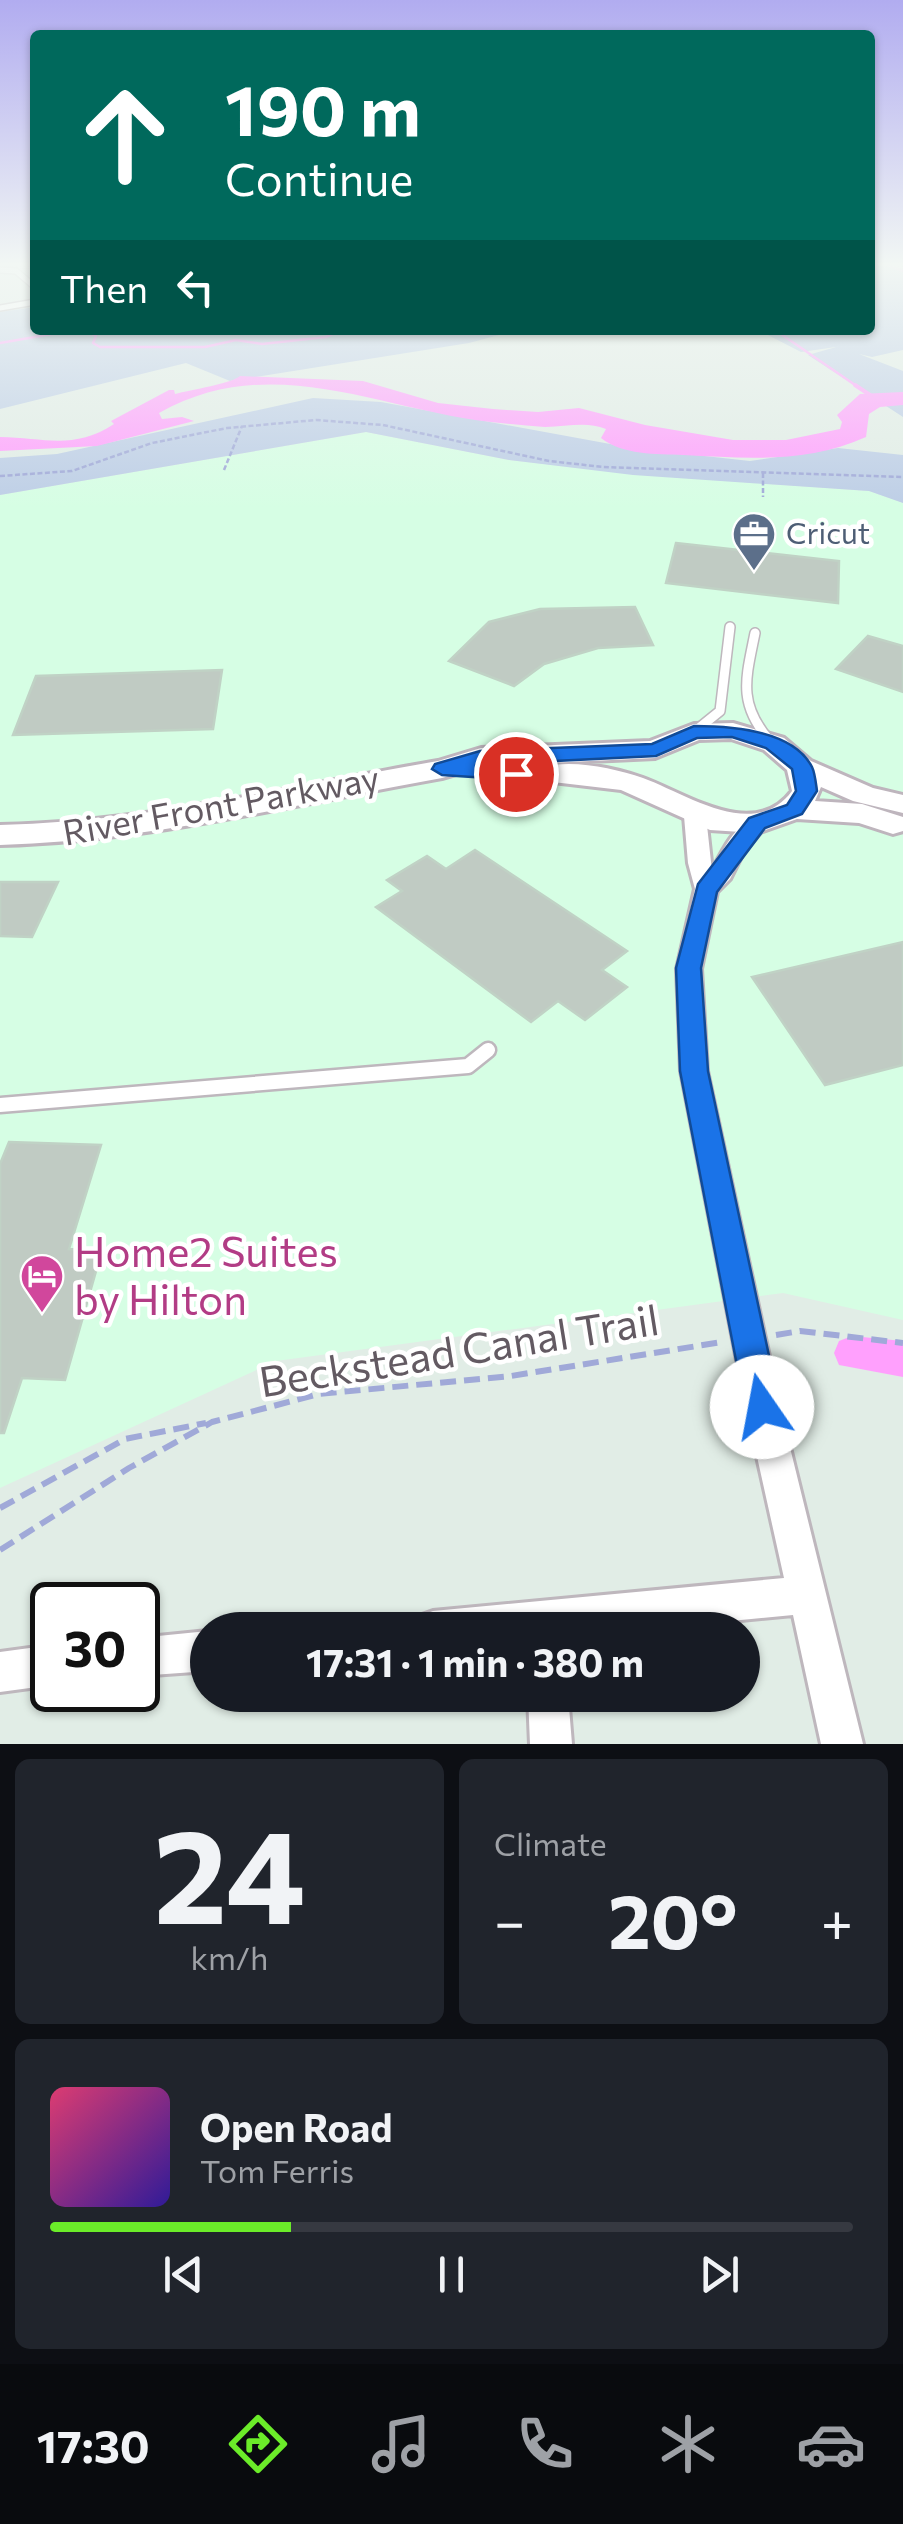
<!DOCTYPE html>
<meta charset="utf-8">
<style>
:root{--surface:#171b24;--page:#20242c;--text:#f1f3f6;--muted:#9ea1a6;--line:#363941;--accent:#6bec29}
body{margin:0;font-family:Commissioner,sans-serif;background:var(--page);color:var(--text);height:100vh;display:flex;flex-direction:column;font-size:38px;white-space:nowrap}
*{box-sizing:border-box;margin:0}
p{font-size:32px;color:var(--muted)}
.icon{flex:none;width:55px;height:55px;fill:none;stroke:currentColor;stroke-width:2;stroke-linecap:round;stroke-linejoin:round}
.map{position:relative;height:1744px;overflow:hidden}
.details{display:flex;flex-direction:column;gap:15px;padding:15px;background:#0d0f14;flex:1}
.details>*{flex:none}
.hud{position:absolute;left:30px;top:30px;width:845px;height:305px;border-radius:10px;box-shadow:0 2px 8px #0004;background:#00695c;color:#fff;overflow:hidden}
.speed{position:absolute;left:30px;top:1582px;display:flex;gap:20px;font-size:50px;font-weight:700;text-align:center}
.speed>*{display:grid;place-content:center;width:130px;height:130px;border-radius:50%;background:var(--surface);box-shadow:0 2px 8px #0004;line-height:1}
.speed .limit{border:5px solid #111;border-radius:15px;background:#fff;color:#111}
.pin{position:absolute;display:grid;place-items:center;width:85px;height:85px;color:#fff;margin:-42px;border:5px solid #fff;border-radius:50%;box-shadow:0 2px 10px #0007}
.me{position:absolute;width:110px;margin:-55px;rotate:348deg;stroke-linejoin:round;filter:drop-shadow(0 0 8px #0008)}
.turn{display:flex;align-items:center;gap:35px;height:210px;padding:0 30px;font-size:45px}
.turn .icon{width:130px;height:130px;stroke-width:2.5}
.turn b{display:block;font-size:70px;line-height:85px}
.then{display:flex;align-items:center;height:95px;padding:0 30px;background:#0003;gap:20px;font-size:38px}
.big{font-size:75px;font-weight:700;line-height:1.1}
.details .widget{flex:1;display:flex;flex-direction:column;justify-content:center;gap:15px;min-width:0;padding:0 35px;border-radius:15px;background:var(--page)}
.details .dial{align-items:center;gap:0}
.dial b{font-size:130px;line-height:1}
.song{display:flex;align-items:center;gap:30px}
.cover{width:120px;height:120px;border-radius:15px;background:linear-gradient(135deg,hsl(340 70% 55%),hsl(250 70% 35%))}
.played{height:10px;border-radius:5px;background:linear-gradient(90deg,var(--accent) 30%,var(--line) 30%)}
.keys{display:flex;justify-content:space-around;direction:ltr}
.heat{display:flex;justify-content:space-between;align-items:center;font-size:55px;direction:ltr}
.details .tiles{flex:1;display:grid;gap:15px;grid-template-columns:1fr 1fr}
.widget:last-child{grid-column:span 2}
.trip{position:absolute;left:190px;top:1612px;width:570px;height:100px;border-radius:50px;background:var(--surface);box-shadow:0 2px 8px #0004;font-weight:700;line-height:100px;text-align:center}
.tab-bar{display:flex;height:160px;justify-content:space-around;align-items:center;background:#090b0e;color:var(--muted)}
.tab-bar .icon{width:70px;height:70px}
.tab-bar .current{color:var(--accent)}
.tab-bar b{font-size:45px;color:var(--text)}
.map>svg:first-child{display:block}
</style>
<div class="map">
<svg width="903" height="1744" viewBox="0 0 903 1744">
<rect width="100%" height="100%" fill="#e1ede6"/>
<path fill="#d6fee4" d="M366,432L509,460L643,475L869,491L903,503V1320L783,1293L276,1361L0,1488V495Z"/>
<path fill="#bdcee6" d="M870,263L903,270V350L872,357L859,354L903,371V417L808,355L836,347L801,352L758,330H870Z
M35,307V330H518L469,343L230,381L186,363L0,409V312Z
M313,398L381,402L632,448L750,461L838,448L903,455V503L869,491L633,475L509,460L366,432L0,495V458L57,454Z"/>
<path fill="#ffa0fd" d="M240,376L363,381L438,403L493,409L538,412L579,408L645,425L733,440H786L840,429L842,422L837,415L860,394L903,392V405L880,407L869,414L866,437C806,464 746,458 683,455C657,454 622,455 601,438L606,429C586,421 567,427 545,427C527,426 509,424 491,422C378,409 271,350 159,413L162,419L182,417L194,421L97,446L0,451V437C45,438 75,450 114,424L111,421L169,390H174L175,394C190,390 233,383 240,376Z"/>
<g fill="none" stroke-linecap="round" stroke-linejoin="round">
<path stroke="#ffa0fd" stroke-width="2.5" d="M883,263L903,271
M84,330L96,336L93,343L100,347H205L236,340L262,344L326,337L341,330
M775,330L858,387
M0,343L75,330"/>
<path stroke="#ffa0fd" stroke-width="4" d="M855,385L873,397"/>
<path fill="#ffa0fd" fill-rule="evenodd" d="M852,1336L903,1341V1377L839,1365L834,1353L839,1341Z"/>
</g>
<path fill="#c0cbc3" stroke="#c0d2c5" stroke-width="2.5" d="M676,543L839,561L838,603L666,583Z
M635,607L653,645L598,648L544,664L514,686L449,661L489,622L540,609Z
M868,636L903,646V692L836,669Z
M222,670L213,729L13,735L36,676Z
M475,850L627,951L602,970L627,987L585,1020L558,1001L531,1022L376,907L402,891L387,880L427,856L446,869Z
M0,882H58L32,937L0,936Z
M903,942V1065L825,1085L752,977Z
M9,1142L101,1145L69,1249L102,1250L65,1380L22,1378L4,1433H0V1164Z"/>
<g fill="none" stroke-linecap="round" stroke-linejoin="round">
<g stroke="#beb7bd" stroke-width="8">
<path id="lane-far2" d="M0,270L16,271L35,287
M0,308L35,302"/>
</g>
<g stroke="#beb7bd" stroke-width="12">
<path id="lane-far1" d="M755,633C746,678 737,703 770,741
M694,732L720,711L730,627"/>
</g>
<g stroke="#beb7bd" stroke-width="19">
<path id="lane" d="M0,1105L468,1066L488,1050"/>
</g>
<g stroke="#beb7bd" stroke-width="6">
<path id="street" d="M695,809L706,816L712,871C722,851 735,824 757,816L768,823L743,853L730,879L717,892L701,969L707,1071L780,1407L863,1744H821L793,1615L638,1630H414L419,1616L433,1611L784,1578L746,1407L681,1071L677,969L695,889L688,863L684,816Z
M208,1631V1671L138,1676V1638Z
M52,1645V1685L0,1692V1652Z
M528,1695H568L572,1744H530Z"/>
</g>
<g stroke="#beb5bd" stroke-width="6">
<path id="secondary" d="M733,723L784,738L811,761L873,788L903,795V813L853,801L821,787L815,801L862,804L903,817V831L893,834L859,823L797,819L757,833L710,830L621,790L553,782L543,779L538,773L543,767C572,759 614,768 643,778C687,794 754,842 792,791L787,770L764,750L731,739L699,740L655,758L483,766L442,778C295,804 150,841 0,845V825C149,822 292,786 438,761L481,748L650,741L694,724Z"/>
</g>
<path stroke="#a0a9d8" stroke-width="2.5" stroke-dasharray="5 2.5" stroke-linecap="butt" d="M224,470L242,426
M763,473V497
M0,476L72,471L152,443L227,428L316,420L383,425L549,461L603,467L903,477"/>
<path stroke="#a0a9d8" stroke-width="6" stroke-dasharray="16 8" stroke-linecap="butt" d="M776,1335L800,1331L903,1343
M0,1508L125,1439L206,1423
M0,1550L129,1468L212,1422L319,1394L511,1376L722,1342"/>
<use href="#lane-far2" stroke="#fff" stroke-width="5"/>
<use href="#lane-far1" stroke="#fff" stroke-width="9"/>
<use href="#lane" stroke="#fff" stroke-width="14"/>
<use href="#street" fill="#fff" fill-rule="evenodd"/>
<use href="#secondary" fill="#fff" fill-rule="evenodd"/>
</g>
<linearGradient id="sky" x2="0" y2="1"><stop stop-color="#b1acf0"/><stop offset="0.52" stop-color="#f2f7f4"/><stop offset="1" stop-color="#f2f7f4" stop-opacity="0"/></linearGradient>
<rect width="903" height="508" fill="url(#sky)"/>
<path fill="#1a73e8" stroke="#114b97" stroke-width="2.5" d="M694,726C729,726 793,730 812,767C815,773 816,784 817,791L802,814L765,828L717,892L701,968L708,1071L780,1407L775,1419L762,1424L750,1419L745,1407L680,1071L676,968L698,884L749,818L787,805L796,791L792,769L766,748L732,737L697,738L656,756L475,765L523,770L526,774L516,780L442,775L432,769L435,764L480,751L652,744Z"/>
<defs>
<g id="office-pin" transform="scale(2.25)"><path d="M0 17L-7.5 6A9.5 9.5 0 1 1 7.5 6Z" fill="#5c6f8a" stroke="#fff"/><path d="M-6-3h4V-5.5h4V-3h4V5H-6ZM-1-4.5V-3h2v-1.5ZM-6 0V1H6V0Z" fill="#fff"/></g>
<g id="hotel-pin" transform="scale(2.25)"><path d="M0 17L-7.5 6A9.5 9.5 0 1 1 7.5 6Z" fill="#d1479c" stroke="#fff"/><path d="M-6-4.5h1.5V1H6V5H4.5V3h-9V5H-6ZM-4 0a1.8 1.8 0 1 1 3.6 0ZM.5 0V-2.5h3Q6-2.5 6 0Z" fill="#fff"/></g>
</defs>
<g fill-rule="evenodd">
<use href="#office-pin" x="754" y="534"/>
<use href="#hotel-pin" x="42" y="1276"/>
</g>
<g text-anchor="middle" stroke-width="9" stroke-linejoin="round" paint-order="stroke">
<g font-size="30" fill="#4e5e75" stroke="#fff" text-anchor="start">
<text x="786" y="544">Cricut</text>
</g>
<g font-size="35" fill="#635a62" stroke="#fff">
<text transform="translate(221 806) rotate(-10)" y="12">River Front Parkway</text>
</g>
<g font-size="42" fill="#b23c85" stroke="#fff" text-anchor="start">
<text x="74" y="1267">Home2 Suites<tspan x="74" dy="48">by Hilton</tspan></text>
</g>
<g font-size="42" fill="#635a62" stroke="#fff">
<text transform="translate(459 1351) rotate(-9)" y="15">Beckstead Canal Trail</text>
</g>
</g>
</svg>
<div class="speed"><div class="limit">30</div></div>
<div class="pin" style="left:516px;top:774px;background:#d93025"><svg class="icon" aria-label="arrive" viewBox="0 0 24 24"><path d="M6 21V4h12l-3 4 3 4H6"/></svg></div>
<svg class="me" style="left:762px;top:1407px" viewBox="-20 -20 40 40"><circle r="19" fill="#fff"/><path d="M0-13L10 11 0 6-10 11z" fill="#1a73e8"/></svg>
<div class="trip">17:31 · 1 min · 380 m</div>
<div class="hud">
<div class="turn"><svg class="icon" aria-label="ahead" viewBox="0 0 24 24"><path d="M12 20V5M6 11l6-6 6 6"/></svg><div><b>190 m</b>Continue</div></div>
<div class="then">Then<svg class="icon" aria-label="left" viewBox="0 0 24 24"><path d="M17 20v-9H6M10 6l-5 5 5 5"/></svg></div>
</div>
</div>
<section class="details">
<div class="tiles">
<div class="widget dial"><b>24</b><p>km/h</p></div>
<div class="widget"><p>Climate</p>
<div class="heat"><a>−</a><b class="big">20°</b><a>+</a></div>
</div>
<div class="widget">
<div class="song"><i class="cover"></i><div><b>Open Road</b><p>Tom Ferris</p></div></div>
<div class="played"></div>
<div class="keys"><svg class="icon" aria-label="previous" viewBox="0 0 24 24"><path d="M18 5L8 12l10 7zM5 5v14"/></svg><svg class="icon" aria-label="pause" viewBox="0 0 24 24"><path d="M8 5v14M16 5v14"/></svg><svg class="icon" aria-label="next" viewBox="0 0 24 24"><path d="M6 5l10 7-10 7zM19 5v14"/></svg></div>
</div>
</div>
</section>
<nav class="tab-bar">
<b>17:30</b>
<svg class="icon current" aria-label="directions" viewBox="0 0 24 24"><path d="M12 3l9 9-9 9-9-9zM9 14v-3h6M13 9l2 2-2 2"/></svg>
<svg class="icon" aria-label="music" viewBox="0 0 24 24"><path d="M9 18V5l10-2v13"/><circle cx="6" cy="18" r="3"/><circle cx="16" cy="16" r="3"/></svg>
<svg class="icon" aria-label="phone" viewBox="0 0 24 24"><path d="M5 4h4l2 5-3 2q2 4 5 5l2-3 5 2v4C11 20 4 13 5 4z"/></svg>
<svg class="icon" aria-label="climate" viewBox="0 0 24 24"><path d="M12 3v18M4 7l16 10M4 17L20 7"/></svg>
<svg class="icon" aria-label="car" viewBox="0 0 24 24"><path d="M5 17H2v-5l4-1 3-4h7l3 4 3 1v5h-3M9 17h6M6 11h13"/><circle cx="7" cy="17" r="2"/><circle cx="17" cy="17" r="2"/></svg>
</nav>
